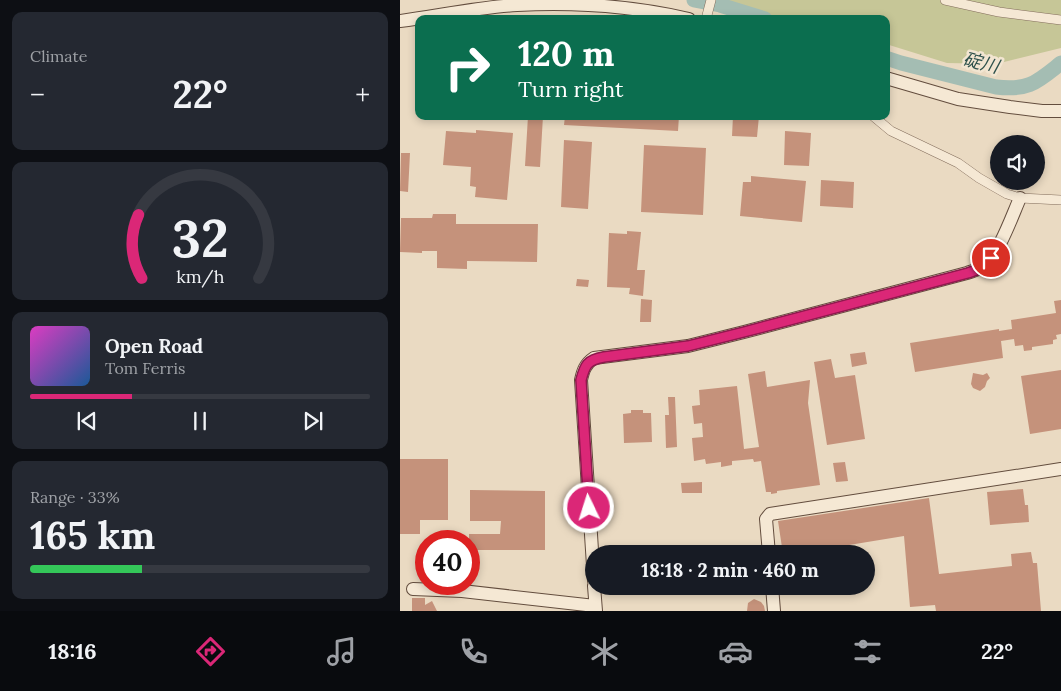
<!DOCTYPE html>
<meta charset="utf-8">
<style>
:root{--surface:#171b24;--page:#242831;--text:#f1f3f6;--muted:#9ea1a6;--line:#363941;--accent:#db2777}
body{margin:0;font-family:Lora,"Noto Sans JP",serif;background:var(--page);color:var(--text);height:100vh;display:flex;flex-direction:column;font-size:19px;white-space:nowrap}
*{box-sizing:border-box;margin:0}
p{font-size:16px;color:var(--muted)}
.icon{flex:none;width:28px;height:28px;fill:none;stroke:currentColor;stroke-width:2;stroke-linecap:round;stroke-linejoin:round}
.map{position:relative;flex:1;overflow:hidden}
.panel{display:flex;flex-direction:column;gap:12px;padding:12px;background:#0d0f14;width:400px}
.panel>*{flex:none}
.guide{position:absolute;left:15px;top:15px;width:475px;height:105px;border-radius:10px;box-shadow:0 2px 8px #0003;background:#0b6e4f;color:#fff;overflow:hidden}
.buttons{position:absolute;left:590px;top:135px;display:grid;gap:10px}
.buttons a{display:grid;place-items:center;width:55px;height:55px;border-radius:50%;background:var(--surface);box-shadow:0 2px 8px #0003;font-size:25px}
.speed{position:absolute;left:15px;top:530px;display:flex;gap:10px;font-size:25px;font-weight:700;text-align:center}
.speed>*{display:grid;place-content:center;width:65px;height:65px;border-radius:50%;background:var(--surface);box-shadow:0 2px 8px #0003;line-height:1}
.speed .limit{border:8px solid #d22;background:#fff;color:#111}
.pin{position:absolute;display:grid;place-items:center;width:42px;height:42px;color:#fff;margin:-21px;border:2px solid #fff;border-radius:50%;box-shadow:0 1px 5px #0007}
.me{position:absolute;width:55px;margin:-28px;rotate:356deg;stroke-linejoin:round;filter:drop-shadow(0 0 4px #0008)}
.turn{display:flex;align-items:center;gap:18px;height:105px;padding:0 20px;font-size:22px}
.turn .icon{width:65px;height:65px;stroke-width:2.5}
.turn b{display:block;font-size:35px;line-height:42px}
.big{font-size:38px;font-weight:700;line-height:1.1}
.panel .card{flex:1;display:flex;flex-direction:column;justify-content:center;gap:8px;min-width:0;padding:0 18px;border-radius:10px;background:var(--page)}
.panel .dial{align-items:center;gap:0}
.dial svg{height:130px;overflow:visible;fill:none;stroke:var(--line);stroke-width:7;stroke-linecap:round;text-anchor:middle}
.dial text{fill:var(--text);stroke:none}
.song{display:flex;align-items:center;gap:15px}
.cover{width:60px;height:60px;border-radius:8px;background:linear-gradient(135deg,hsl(310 70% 55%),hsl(210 70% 35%))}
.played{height:5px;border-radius:2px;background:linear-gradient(90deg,var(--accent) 30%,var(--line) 30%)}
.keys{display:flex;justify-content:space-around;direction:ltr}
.heat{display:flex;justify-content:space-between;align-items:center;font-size:28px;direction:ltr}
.charge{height:8px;border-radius:4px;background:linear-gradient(90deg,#34c759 33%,var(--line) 0)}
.trip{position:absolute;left:185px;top:545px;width:290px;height:50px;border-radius:25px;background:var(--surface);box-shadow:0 2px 8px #0003;font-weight:700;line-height:50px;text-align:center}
.tabs{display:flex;height:80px;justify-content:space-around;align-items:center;background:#090b0e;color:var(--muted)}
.tabs .icon{width:35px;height:35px}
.tabs .active{color:var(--accent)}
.tabs b{font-size:22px;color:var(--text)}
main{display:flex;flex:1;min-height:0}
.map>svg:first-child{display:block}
</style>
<main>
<section class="panel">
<div class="card"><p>Climate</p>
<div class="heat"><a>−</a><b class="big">22°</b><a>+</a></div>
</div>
<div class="card dial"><svg viewBox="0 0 100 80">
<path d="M14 69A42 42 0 1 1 86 69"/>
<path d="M14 69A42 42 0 0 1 12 30" stroke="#db2777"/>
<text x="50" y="56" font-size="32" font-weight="700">32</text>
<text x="50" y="72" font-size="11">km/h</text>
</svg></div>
<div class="card">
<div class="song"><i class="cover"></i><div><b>Open Road</b><p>Tom Ferris</p></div></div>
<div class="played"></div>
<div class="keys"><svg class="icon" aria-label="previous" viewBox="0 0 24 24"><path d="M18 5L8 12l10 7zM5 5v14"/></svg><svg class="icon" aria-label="pause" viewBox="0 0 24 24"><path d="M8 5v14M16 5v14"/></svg><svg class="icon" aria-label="next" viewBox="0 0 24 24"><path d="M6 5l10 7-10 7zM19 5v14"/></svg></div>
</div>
<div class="card"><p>Range · 33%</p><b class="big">165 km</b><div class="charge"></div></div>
</section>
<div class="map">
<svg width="661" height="611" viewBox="0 0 661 611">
<rect width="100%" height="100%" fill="#eadac2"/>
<path fill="#c6c697" d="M325,0H661V48L596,64L547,63L486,44V19H387L347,11Z"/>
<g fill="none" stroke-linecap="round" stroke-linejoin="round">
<path stroke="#a4bdb3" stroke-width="15" d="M294,0L320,5L365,19
M486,58L501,63L596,87C629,91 637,82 661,63"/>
</g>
<path fill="#c5927b" d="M128,116H143L140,167L125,166Z
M165,116H279L278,131L164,125Z
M333,116H359L357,137L332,136Z
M76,130L113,133L107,200L75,197L76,187L70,186L71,167L43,165L46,131L76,133Z
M385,131L411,133L409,166L384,165Z
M164,140L192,142L188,209L161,207Z
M244,145L306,148L303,215L241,212Z
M1,153H10L8,192L0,191Z
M351,176L406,181L402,222L340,216L343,182H351Z
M421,180L454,182L453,208L420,206Z
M33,214H56V224H138L137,262L67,261V269L37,268V251H22V253L0,252L1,218H32Z
M227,231L241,232L237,270H245L243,296L229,294L230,288L207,287L209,233L227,234Z
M177,279L189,280L188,287L176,286Z
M241,299L252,300L251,322H240Z
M661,300V334L656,335L657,339L653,340V344L632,347V350L624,351L623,345L615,346L614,339L601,341L603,358L515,372L510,343L599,329V331L612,329L611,320L656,313L654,301Z
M465,352L467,364L452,367L450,354Z
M431,359L435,378L455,375L465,439L427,445L414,362Z
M661,370V429L630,434L621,376Z
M365,371L367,387L410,380L408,403L420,485L377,491V493L371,494V492H366L361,461L354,462L353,459L332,461V465L321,467V462L306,464L305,459L294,461L292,438L303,437L302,423L294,424L292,406L300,405L299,390L337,386L344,449L359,447L348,374Z
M573,373L583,375L587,373L590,378L587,381L585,387L580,391L573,388L571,384Z
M268,397H275L277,447L266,448L265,415H269Z
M231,410H243V413H251L252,442L224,443L223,414L231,413Z
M0,459H48V520H20V534H0Z
M445,462L448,481L436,482L433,463Z
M302,482V493H282L281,483Z
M623,489L625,505H628L629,522L590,525L587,492Z
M70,490L145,491V550H69V534H100L101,521H70Z
M529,498L539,574L612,566L611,554L631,552L633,563H637L641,611H536L535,605L510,607L504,536L394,554H383L378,521Z
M12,598H25V605L32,601L37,611H12Z
M354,599L361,602L364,606L365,611H347L348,603Z"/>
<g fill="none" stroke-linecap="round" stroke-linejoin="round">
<g stroke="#826c5b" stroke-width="10">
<path id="street" d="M545,0L599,12L661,20
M306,19L311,0
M473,116L491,131L558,163L579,178L607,194L620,198L661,200"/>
</g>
<g stroke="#634d3e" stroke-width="14">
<path id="secondary" d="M0,21C39,16 78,7 117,5C174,2 233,6 289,19
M486,78L558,99L610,107L642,111H661
M369,554L366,519L370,514L661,469
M194,581L181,380C183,371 185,364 194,358L288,346L344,332L567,273C572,271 578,270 582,267C598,257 612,216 620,198
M194,586L196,611
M372,586L374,611
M13,589L62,591L195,606"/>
</g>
<use href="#street" stroke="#f5e8d4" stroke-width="9"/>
<use href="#secondary" stroke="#f5e8d4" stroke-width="12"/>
</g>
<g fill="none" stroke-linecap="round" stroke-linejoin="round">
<g stroke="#8e194d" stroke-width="12">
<path id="route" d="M189,508L181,380C185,365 187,360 204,357L288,346L344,332L568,273L582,268L591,258"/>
</g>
<use href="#route" stroke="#db2777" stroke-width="9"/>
</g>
<g text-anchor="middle" stroke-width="5" stroke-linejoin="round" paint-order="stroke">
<g font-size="18" font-style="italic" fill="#2e514c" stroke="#f2e5d1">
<text transform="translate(581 63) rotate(14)" y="6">碇川</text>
</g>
</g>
</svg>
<div class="buttons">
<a><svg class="icon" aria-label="sound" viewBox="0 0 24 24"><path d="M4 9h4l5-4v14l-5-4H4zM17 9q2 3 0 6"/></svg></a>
</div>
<div class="speed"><div class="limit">40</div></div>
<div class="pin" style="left:591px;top:258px;background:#d93025"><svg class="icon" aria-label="arrive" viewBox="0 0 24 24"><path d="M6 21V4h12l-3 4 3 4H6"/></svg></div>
<svg class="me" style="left:189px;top:508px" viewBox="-20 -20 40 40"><circle r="17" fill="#db2777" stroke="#fff" stroke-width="3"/><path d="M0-11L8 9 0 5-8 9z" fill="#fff"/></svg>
<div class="trip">18:18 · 2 min · 460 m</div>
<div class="guide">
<div class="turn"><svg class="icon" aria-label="right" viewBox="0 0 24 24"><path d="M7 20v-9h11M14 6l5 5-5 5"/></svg><div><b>120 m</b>Turn right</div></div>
</div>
</div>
</main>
<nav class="tabs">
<b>18:16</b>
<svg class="icon active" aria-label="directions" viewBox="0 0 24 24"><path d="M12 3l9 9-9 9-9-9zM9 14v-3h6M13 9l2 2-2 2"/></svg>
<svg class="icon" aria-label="music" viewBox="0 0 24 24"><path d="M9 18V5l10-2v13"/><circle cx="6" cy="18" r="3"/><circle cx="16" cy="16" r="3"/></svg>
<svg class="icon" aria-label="phone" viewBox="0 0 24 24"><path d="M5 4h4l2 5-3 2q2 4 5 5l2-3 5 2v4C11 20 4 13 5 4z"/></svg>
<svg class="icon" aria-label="climate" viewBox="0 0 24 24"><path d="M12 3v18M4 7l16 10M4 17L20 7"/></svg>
<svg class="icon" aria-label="car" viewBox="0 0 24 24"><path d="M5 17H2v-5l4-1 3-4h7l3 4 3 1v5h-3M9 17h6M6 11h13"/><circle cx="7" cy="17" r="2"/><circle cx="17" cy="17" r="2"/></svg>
<svg class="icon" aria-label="filters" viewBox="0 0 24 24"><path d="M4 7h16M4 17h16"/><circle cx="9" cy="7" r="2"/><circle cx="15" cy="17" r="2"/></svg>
<b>22°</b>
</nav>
